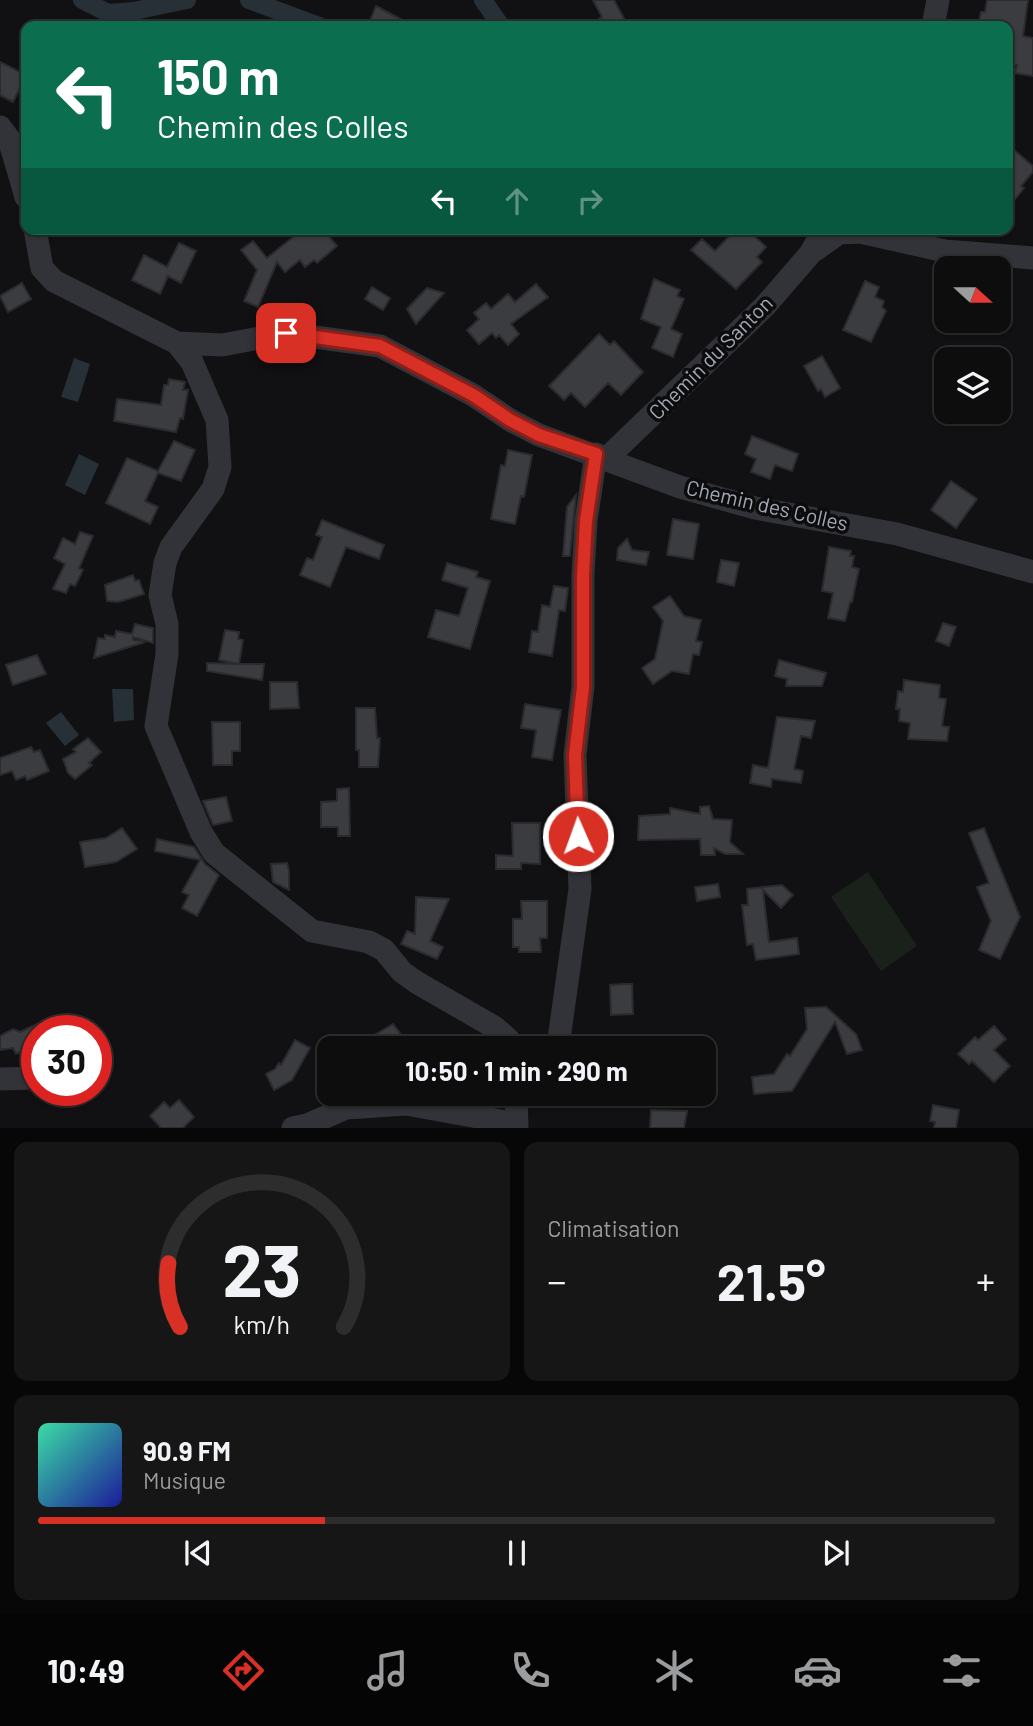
<!DOCTYPE html>
<html lang="fr">
<meta charset="utf-8">
<style>
:root{--surface:#0d0d0e;--page:#161617;--text:#f1f3f6;--muted:#9a9c9e;--line:#2d2d2e;--accent:#d93025}
body{margin:0;font-family:Barlow,sans-serif;background:var(--page);color:var(--text);height:100vh;display:flex;flex-direction:column;font-size:26px;white-space:nowrap}
*{box-sizing:border-box;margin:0}
p{font-size:23px;color:var(--muted)}
.icon{flex:none;width:38px;height:38px;fill:none;stroke:currentColor;stroke-width:2;stroke-linecap:round;stroke-linejoin:round}
.map{position:relative;height:1128px;overflow:hidden}
.panel{display:flex;flex-direction:column;gap:14px;padding:14px;background:#070708;flex:1}
.panel>*{flex:none}
.top-card{position:absolute;left:21px;top:21px;width:992px;height:214px;border-radius:14px;box-shadow:0 2px 5px #0004,0 0 0 2px var(--line);background:#0b6e4f;color:#fff;overflow:hidden}
.needle{width:46px;rotate:111deg}
.tools{position:absolute;left:934px;top:256px;display:grid;gap:14px}
.tools a{display:grid;place-items:center;width:77px;height:77px;border-radius:14px;background:var(--surface);box-shadow:0 2px 5px #0004,0 0 0 2px var(--line);font-size:35px}
.speed{position:absolute;left:21px;top:1015px;display:flex;gap:14px;font-size:35px;font-weight:700;text-align:center}
.speed>*{display:grid;place-content:center;width:91px;height:91px;border-radius:50%;background:var(--surface);box-shadow:0 2px 5px #0004,0 0 0 2px var(--line);line-height:1}
.speed .limit{border:10px solid #d22;background:#fff;color:#111}
.pin{position:absolute;display:grid;place-items:center;width:60px;height:60px;color:#fff;margin:-30px;border-radius:14px;box-shadow:0 4px 10px #0006}
.me{position:absolute;width:77px;margin:-38px;rotate:358deg;stroke-linejoin:round;filter:drop-shadow(0 0 5px #0008)}
.turn{display:flex;align-items:center;gap:24px;height:147px;padding:0 21px;font-size:32px}
.turn .icon{width:91px;height:91px;stroke-width:2.5}
.turn b{display:block;font-size:49px;line-height:60px}
.lanes{display:flex;align-items:center;height:66px;padding:0 21px;background:#0003;justify-content:center;gap:35px;direction:ltr}
.lanes .off{opacity:.35}
.big{font-size:52px;font-weight:700;line-height:1.1}
.panel .card{flex:1;display:flex;flex-direction:column;justify-content:center;gap:10px;min-width:0;padding:0 24px;border-radius:14px;background:var(--page)}
.panel .dial{align-items:center;gap:0}
.dial svg{height:182px;overflow:visible;fill:none;stroke:var(--line);stroke-width:7;stroke-linecap:round;text-anchor:middle}
.dial text{fill:var(--text);stroke:none}
.song{display:flex;align-items:center;gap:21px}
.cover{width:84px;height:84px;border-radius:10px;background:linear-gradient(135deg,hsl(160 70% 55%),hsl(240 70% 35%))}
.played{height:7px;border-radius:4px;background:linear-gradient(90deg,var(--accent) 30%,var(--line) 30%)}
.keys{display:flex;justify-content:space-around;direction:ltr}
.heat{display:flex;justify-content:space-between;align-items:center;font-size:38px;direction:ltr}
.panel .tiles{flex:1;display:grid;gap:14px;grid-template-columns:1fr 1fr}
.card:last-child{grid-column:span 2}
.trip{position:absolute;left:317px;top:1036px;width:399px;height:70px;border-radius:14px;background:var(--surface);box-shadow:0 2px 5px #0004,0 0 0 2px var(--line);font-weight:700;line-height:70px;text-align:center}
.dock{display:flex;height:112px;justify-content:space-around;align-items:center;background:#050506;color:var(--muted)}
.dock .icon{width:49px;height:49px}
.dock .selected{color:var(--accent)}
.dock b{font-size:32px;color:var(--text)}
.map>svg:first-child{display:block}
</style>
<div class="map">
<svg width="1033" height="1128" viewBox="0 0 1033 1128">
<rect width="100%" height="100%" fill="#111113"/>
<path fill="#19211a" d="M868,872L917,946L881,971L831,897Z"/>
<path fill="#273037" d="M74,358L90,364L78,402L61,397Z
M79,454L99,464L85,495L65,485Z
M112,689H133L134,720L114,722Z
M61,712L79,735L65,746L46,723Z"/>
<g fill="none" stroke-linecap="round" stroke-linejoin="round">
<path stroke="#273037" stroke-width="18" d="M82,0L108,13L134,11L187,0
M249,0L319,26
M483,0L501,26"/>
</g>
<path fill="#3b3c40" stroke="#2b2b2f" stroke-width="2" d="M593,0H614L628,26H588L602,17Z
M987,0H1028L1023,36L1033,38V76L1015,73L1017,65L1008,64V26H978L981,12H985Z
M376,6L391,14L414,26H368Z
M0,62L26,75L13,102L0,95Z
M1008,145L1033,166V172L1021,186L1024,188L1008,208Z
M303,229H323L337,246L317,263L314,260L305,267L300,260L285,272L277,262L258,307L244,301L257,270L241,250L253,241L267,258Z
M736,229H747L766,247L757,257L762,262L736,289L691,250L702,239L715,251Z
M179,243L196,251L181,283L168,276L160,294L132,280L144,255L167,267Z
M654,279L680,290L677,296L684,299L671,329L682,334L673,357L652,348L661,327L641,319Z
M865,281L879,287L875,297L884,301L882,307L886,311L871,342L843,330Z
M22,283L31,299L8,312L0,296Z
M536,284L548,297L511,324L519,334L508,345L499,335L496,338L492,333L479,344L467,330L479,319L474,313L486,303L491,309L508,294L515,302Z
M372,287L390,298L383,310L365,299Z
M427,288L444,293L416,324L407,309Z
M599,334L610,345L614,341L643,372L621,395L608,383L585,407L571,393L564,400L549,386Z
M822,356L840,388L825,397L821,389L818,391L804,366Z
M169,379L185,382L183,390H188L183,419L180,418L176,432L114,421L117,399L161,405L164,385H168Z
M752,436L798,454L792,471L775,465L770,479L751,472L756,459L745,454Z
M174,441L195,450L181,481L158,473L145,501L158,507L150,524L106,503L127,458L158,471Z
M508,450L532,455L524,497L521,496L515,524L491,519L501,465L505,466Z
M951,481L977,499L956,528L931,510Z
M576,495L570,556H563L567,507Z
M673,519L699,524L693,559L667,555Z
M322,520L384,545L379,559L346,547L330,587L300,575L307,558L313,560L322,537L316,535Z
M80,532L93,536L79,568L83,570L75,586L70,584L66,593L53,589L65,564L54,558L63,538L75,544Z
M627,539L632,550L649,552L646,565L617,560L618,548Z
M829,547L851,551L850,556H854L852,567L859,569L852,602H850L845,621L828,618L833,593L822,591Z
M721,560L739,563L734,586L717,582Z
M447,563L478,572L476,577L490,581L470,649L428,637L436,610L459,616L468,588L442,580Z
M133,575L135,581L139,580L144,594L118,602L107,601L105,585Z
M554,586L568,588L565,611L559,610L552,656L529,652L532,631L538,632L542,605L550,607Z
M670,596L684,616L701,620L696,641L702,642L699,655L693,654L689,674L672,671L653,684L642,668L655,659L663,621L653,607Z
M943,623L956,627L949,646L936,641Z
M135,624L153,628V643L133,637V640L145,642L94,658L98,638L105,639V635L115,637L116,631L132,634Z
M225,630L239,632L238,639L243,640L239,664H264L262,680L207,671V663L239,664L219,660Z
M37,655L46,674L13,685L6,665Z
M779,660L826,673L822,686H786L787,679L775,676Z
M904,680L940,685L939,698L946,699L942,726L949,727L947,741L908,739L910,723L899,721L900,709H896L898,691L903,692Z
M270,682H297L299,708L270,709Z
M525,704L561,710L552,760L532,757L536,730L521,728Z
M356,708H375L377,738H380L378,767H359V750H356Z
M777,717L815,721L811,738L801,736L794,769L803,771L801,783L772,779L771,787L750,783L753,765L768,768Z
M212,722H240V751H232V765H213Z
M88,738L101,752L89,763L92,765L75,779L68,773L63,759L76,752L73,749Z
M31,747L34,752L40,750L49,771L27,780L25,776L16,780L12,771L0,775V758Z
M349,788L350,836H338V827H321V802L337,801V789Z
M226,797L232,821L213,825L203,801Z
M709,806L713,819L732,820L730,842L743,854H725L714,848L715,855H701L700,839L638,840L639,816L670,814V808L700,814V807Z
M512,823H540V864L521,863V869H496V855L513,856Z
M122,828L137,849L116,862L85,867L80,842L106,838Z
M984,828L1020,917L1000,959L979,950L991,921L977,887L989,883L969,833Z
M157,839L194,847L205,864L219,875L197,916L182,908L189,895L182,892L200,860L155,851Z
M287,863L289,871V890L273,882L271,864Z
M718,884L720,897L697,901L695,887Z
M782,885L793,895L781,908L763,890L769,942L797,938L799,954L756,960L753,944L747,945L742,905H748L747,889Z
M416,897L449,899L430,941L443,947L437,959L401,944L407,931L415,934Z
M521,901H547V938H540L541,952H519V947H513V919H522Z
M623,984H632L633,1014L611,1015L610,985Z
M826,1007L856,1034L862,1050L847,1054L835,1022L792,1091L754,1094L752,1077L774,1074L787,1054L790,1056L807,1029L805,1008Z
M37,1024V1048L21,1056L20,1052L16,1054L13,1048L0,1050V1036L13,1029L20,1032Z
M393,1024L405,1040L394,1048H372L366,1040Z
M994,1026L1006,1039L994,1050L1010,1066L994,1082L972,1061L969,1064L958,1054L975,1037L978,1040Z
M295,1040L310,1048L292,1080L274,1090L266,1074L275,1069L279,1063L281,1065Z
M179,1100L194,1117L183,1128H161L150,1116L164,1102L170,1108Z
M933,1105L959,1110L956,1128H934L935,1122L930,1121Z
M651,1110L687,1111L684,1128H650Z"/>
<g fill="none" stroke-linecap="round" stroke-linejoin="round">
<path stroke="#323338" stroke-width="23" d="M933,26L938,0
M0,127L9,139L26,197
M35,229L42,268L54,281L177,343L222,345L286,333L380,346L473,395L510,420L539,435L680,487L755,508L897,534L1033,572
M815,250L839,233L860,232L945,251L1033,258
M177,343L192,362L217,420L220,467L213,489L171,547L165,563L160,595L167,624V654L156,726L201,832L214,853L312,931L369,942L384,950L402,972L416,982L494,1027L508,1039L511,1048
M607,458L765,306L810,254L824,229
M551,1048L559,1039L580,889L575,755L583,686V575L586,521L596,454
M0,1079L37,1078
M81,1090L84,1091
M516,1094L517,1128
M293,1128L307,1125L346,1108L406,1104L517,1124"/>
</g>
<g fill="none" stroke-linecap="round" stroke-linejoin="round">
<g stroke="#8d1f18" stroke-width="18">
<path id="route" d="M286,333L380,346L473,395L510,420L539,435L596,454L586,521L583,575V687L575,755L578,836"/>
</g>
<use href="#route" stroke="#d93025" stroke-width="12"/>
</g>
<g text-anchor="middle" stroke-width="7" stroke-linejoin="round" paint-order="stroke">
<g font-size="21" fill="#a2a8b4" stroke="#0c0c0e">
<text transform="translate(711 358) rotate(-45)" y="7">Chemin du Santon</text>
<text transform="translate(767 506) rotate(13)" y="7">Chemin des Colles</text>
</g>
</g>
</svg>
<div class="tools">
<a><svg class="needle" viewBox="-14 -14 28 28"><path d="M0-13l5 13h-10z" fill="#e53935"/><path d="M0 13l5-13h-10z" fill="#9a9c9e"/></svg></a>
<a><svg class="icon" aria-label="layers" viewBox="0 0 24 24"><path d="M12 4l9 5-9 5-9-5zM3 14l9 5 9-5"/></svg></a>
</div>
<div class="speed"><div class="limit">30</div></div>
<div class="pin" style="left:286px;top:333px;background:#d93025"><svg class="icon" aria-label="arrive" viewBox="0 0 24 24"><path d="M6 21V4h12l-3 4 3 4H6"/></svg></div>
<svg class="me" style="left:578px;top:836px" viewBox="-20 -20 40 40"><circle r="17" fill="#d93025" stroke="#fff" stroke-width="3"/><path d="M0-11L8 9 0 5-8 9z" fill="#fff"/></svg>
<div class="trip">10:50 · 1 min · 290 m</div>
<div class="top-card">
<div class="turn"><svg class="icon" aria-label="left" viewBox="0 0 24 24"><path d="M17 20v-9H6M10 6l-5 5 5 5"/></svg><div><b>150 m</b>Chemin des Colles</div></div>
<div class="lanes"><svg class="icon" aria-label="left" viewBox="0 0 24 24"><path d="M17 20v-9H6M10 6l-5 5 5 5"/></svg><svg class="icon off" aria-label="ahead" viewBox="0 0 24 24"><path d="M12 20V5M6 11l6-6 6 6"/></svg><svg class="icon off" aria-label="right" viewBox="0 0 24 24"><path d="M7 20v-9h11M14 6l5 5-5 5"/></svg></div>
</div>
</div>
<section class="panel">
<div class="tiles">
<div class="card dial"><svg viewBox="0 0 100 80">
<path d="M14 69A42 42 0 1 1 86 69"/>
<path d="M14 69A42 42 0 0 1 9 41" stroke="#d93025"/>
<text x="50" y="56" font-size="32" font-weight="700">23</text>
<text x="50" y="72" font-size="11">km/h</text>
</svg></div>
<div class="card"><p>Climatisation</p>
<div class="heat"><a>−</a><b class="big">21.5°</b><a>+</a></div>
</div>
<div class="card">
<div class="song"><i class="cover"></i><div><b>90.9 FM</b><p>Musique</p></div></div>
<div class="played"></div>
<div class="keys"><svg class="icon" aria-label="previous" viewBox="0 0 24 24"><path d="M18 5L8 12l10 7zM5 5v14"/></svg><svg class="icon" aria-label="pause" viewBox="0 0 24 24"><path d="M8 5v14M16 5v14"/></svg><svg class="icon" aria-label="next" viewBox="0 0 24 24"><path d="M6 5l10 7-10 7zM19 5v14"/></svg></div>
</div>
</div>
</section>
<nav class="dock">
<b>10:49</b>
<svg class="icon selected" aria-label="directions" viewBox="0 0 24 24"><path d="M12 3l9 9-9 9-9-9zM9 14v-3h6M13 9l2 2-2 2"/></svg>
<svg class="icon" aria-label="music" viewBox="0 0 24 24"><path d="M9 18V5l10-2v13"/><circle cx="6" cy="18" r="3"/><circle cx="16" cy="16" r="3"/></svg>
<svg class="icon" aria-label="phone" viewBox="0 0 24 24"><path d="M5 4h4l2 5-3 2q2 4 5 5l2-3 5 2v4C11 20 4 13 5 4z"/></svg>
<svg class="icon" aria-label="climate" viewBox="0 0 24 24"><path d="M12 3v18M4 7l16 10M4 17L20 7"/></svg>
<svg class="icon" aria-label="car" viewBox="0 0 24 24"><path d="M5 17H2v-5l4-1 3-4h7l3 4 3 1v5h-3M9 17h6M6 11h13"/><circle cx="7" cy="17" r="2"/><circle cx="17" cy="17" r="2"/></svg>
<svg class="icon" aria-label="filters" viewBox="0 0 24 24"><path d="M4 7h16M4 17h16"/><circle cx="9" cy="7" r="2"/><circle cx="15" cy="17" r="2"/></svg>
</nav>
